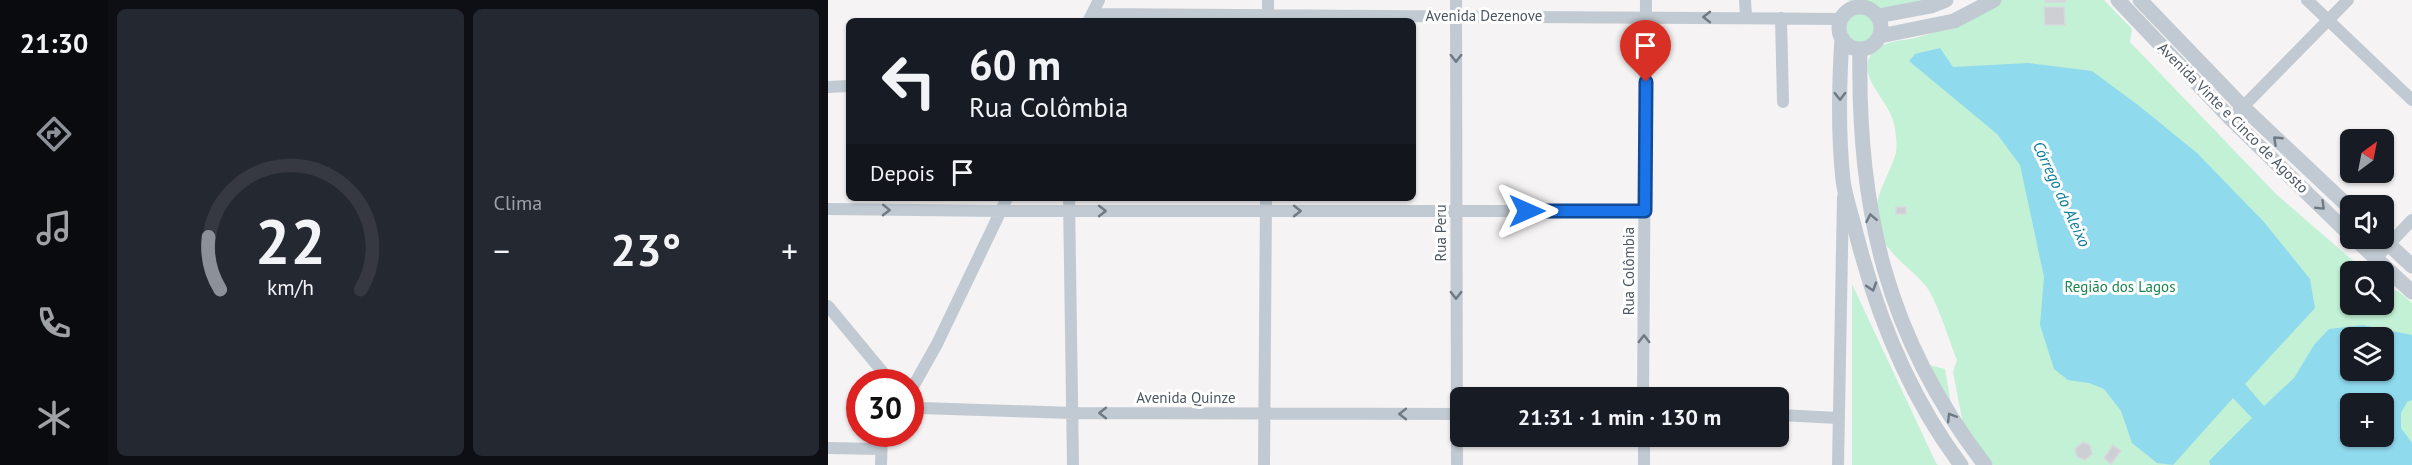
<!DOCTYPE html>
<html lang="pt">
<meta charset="utf-8">
<style>
:root{--surface:#171b24;--page:#242831;--text:#f1f3f6;--muted:#9ea1a6;--line:#363941;--accent:#8c9099}
body{margin:0;font-family:"PT Sans",sans-serif;background:var(--page);color:var(--text);height:100vh;display:flex;flex-direction:column;font-size:22px;white-space:nowrap}
*{box-sizing:border-box;margin:0}
p{font-size:20px;color:var(--muted)}
.icon{flex:none;width:33px;height:33px;fill:none;stroke:currentColor;stroke-width:2;stroke-linecap:round;stroke-linejoin:round}
.map{position:relative;flex:1;overflow:hidden}
.sheet{display:flex;flex-direction:column;gap:9px;padding:9px;background:#0d0f14;width:720px}
.sheet>*{flex:none}
.hud{position:absolute;left:18px;top:18px;width:570px;height:183px;border-radius:9px;box-shadow:0 2px 4px #0004;background:#171b24;color:var(--text);overflow:hidden}
.needle{width:39px;rotate:32deg}
.fabs{position:absolute;left:1512px;top:129px;display:grid;gap:12px}
.fabs a{display:grid;place-items:center;width:54px;height:54px;border-radius:9px;background:var(--surface);box-shadow:0 2px 4px #0004;font-size:30px}
.speed{position:absolute;left:18px;top:369px;display:flex;gap:12px;font-size:30px;font-weight:700;text-align:center}
.speed>*{display:grid;place-content:center;width:78px;height:78px;border-radius:50%;background:var(--surface);box-shadow:0 2px 4px #0004;line-height:1}
.speed .limit{border:9px solid #d22;background:#fff;color:#111}
.pin{position:absolute;display:grid;place-items:center;width:51px;height:51px;color:#fff;margin:-62px -26px;border-radius:50% 50% 50% 0;rotate:-45deg;box-shadow:0 0 6px #0007}
.pin .icon{rotate:45deg}
.me{position:absolute;width:66px;margin:-33px;rotate:90deg;stroke-linejoin:round;filter:drop-shadow(0 0 4px #0008)}
.turn{display:flex;align-items:center;gap:21px;height:126px;padding:0 24px;font-size:27px}
.turn .icon{width:78px;height:78px;stroke-width:2.5}
.turn b{display:block;font-size:42px;line-height:51px}
.then{display:flex;align-items:center;height:57px;padding:0 24px;background:#0003;gap:12px;font-size:22px}
.big{font-size:45px;font-weight:700;line-height:1.1}
.sheet .card{flex:1;display:flex;flex-direction:column;justify-content:center;gap:9px;min-width:0;padding:0 21px;border-radius:9px;background:var(--page)}
.sheet .dial{align-items:center;gap:0}
.dial svg{height:156px;overflow:visible;fill:none;stroke:var(--line);stroke-width:7;stroke-linecap:round;text-anchor:middle}
.dial text{fill:var(--text);stroke:none}
.heat{display:flex;justify-content:space-between;align-items:center;font-size:33px;direction:ltr}
.sheet .tiles{flex:1;display:grid;gap:9px;grid-template-columns:repeat(2,1fr)}
.trip{position:absolute;left:622px;top:387px;width:339px;height:60px;border-radius:9px;background:var(--surface);box-shadow:0 2px 4px #0004;font-weight:700;line-height:60px;text-align:center}
main{display:flex;flex:1;min-height:0}
.tab-bar{display:flex;flex-direction:column;width:108px;justify-content:space-around;align-items:center;background:#090b0e;color:var(--muted)}
.tab-bar .icon{width:42px;height:42px}
.tab-bar .active{color:var(--accent)}
.tab-bar b{font-size:27px;color:var(--text)}
.map>svg:first-child{display:block}
</style>
<main>
<nav class="tab-bar">
<b>21:30</b>
<svg class="icon active" aria-label="directions" viewBox="0 0 24 24"><path d="M12 3l9 9-9 9-9-9zM9 14v-3h6M13 9l2 2-2 2"/></svg>
<svg class="icon" aria-label="music" viewBox="0 0 24 24"><path d="M9 18V5l10-2v13"/><circle cx="6" cy="18" r="3"/><circle cx="16" cy="16" r="3"/></svg>
<svg class="icon" aria-label="phone" viewBox="0 0 24 24"><path d="M5 4h4l2 5-3 2q2 4 5 5l2-3 5 2v4C11 20 4 13 5 4z"/></svg>
<svg class="icon" aria-label="climate" viewBox="0 0 24 24"><path d="M12 3v18M4 7l16 10M4 17L20 7"/></svg>
</nav>
<section class="sheet">
<div class="tiles">
<div class="card dial"><svg viewBox="0 0 100 80">
<path d="M14 69A42 42 0 1 1 86 69"/>
<path d="M14 69A42 42 0 0 1 8 42" stroke="#8c9099"/>
<text x="50" y="56" font-size="32" font-weight="700">22</text>
<text x="50" y="72" font-size="11">km/h</text>
</svg></div>
<div class="card"><p>Clima</p>
<div class="heat"><a>−</a><b class="big">23°</b><a>+</a></div>
</div>
</div>
</section>
<div class="map">
<svg width="1584" height="465" viewBox="0 0 1584 465">
<rect width="100%" height="100%" fill="#f5f3f3"/>
<path fill="#c3f1d5" fill-rule="evenodd" d="M1019,0H1098L1047,9Z
M1174,0H1276L1304,29L1302,42L1448,194L1537,271L1522,272V304H1556V287L1559,290L1570,291L1584,303V465H1165L1135,424L1125,372L1129,360C1122,343 1108,297 1097,285C1082,267 1059,255 1051,230C1041,202 1059,181 1067,156C1070,149 1068,137 1067,129C1064,100 1025,77 1045,52C1054,41 1074,41 1087,38C1119,30 1145,16 1174,0ZM1522,338H1556V370H1522ZM1522,404H1556V436H1522Z
M1017 28a15 15 0 1 1 30 0a15 15 0 1 1-30 0Z
M1024,284L1108,463L1110,465H1024Z
M1101,365L1117,369L1123,405Z"/>
<path fill="#90daee" fill-rule="evenodd" d="M1112,48L1125,67L1200,63L1264,71L1310,105L1369,153L1436,222L1482,279L1487,308L1417,384L1436,406L1466,378L1486,345L1501,329L1535,325L1584,335V400L1579,402L1573,413V428L1584,443V465H1382L1381,461L1424,418L1405,398L1345,465L1329,463L1304,443L1293,411L1276,389L1261,383L1240,380L1226,369L1212,325L1216,277L1192,165L1169,134L1081,61L1087,54ZM1522,338H1556V370H1522ZM1522,404H1556V436H1522Z"/>
<path fill="#cdcfd5" stroke="#d7d9de" stroke-width="1.5" d="M1217,0H1237V2H1217Z
M1216,7H1236L1237,25H1217Z
M1068,207H1078V214H1068Z
M1255,442L1262,445L1264,454L1257,460L1249,457L1247,449Z
M1285,445L1293,451L1283,464L1276,458Z"/>
<g fill="none" stroke-linecap="round" stroke-linejoin="round">
<path stroke="#c1cad2" stroke-width="12" d="M628,0L629,465
M917,0L918,17
M1479,0L1584,100
M264,14L1013,19
M953,18L955,102
M261,20L271,0
M440,21V0
M0,87L21,86
M1403,119L1520,0
M241,198L245,465
M0,209L173,211H817
M1547,259L1584,220
M0,306L63,382
M82,392L109,344L179,198
M815,398L818,0
M82,404L93,408L245,413L633,414
M951,415L1010,418
M816,436V465
M0,448L53,449
M53,465L54,434
M436,465L438,198
M1010,465L1015,197"/>
<path stroke="#c1cad2" stroke-width="15" d="M1290,0L1403,119L1522,235
M1312,0L1415,107L1522,208
M1011 28a21 21 0 1 1 42 0a21 21 0 1 1-42 0Z
M1050,16L1103,6L1118,0
M1052,36L1126,21L1166,0
M1014,38C1011,84 1010,133 1015,180C1017,197 1024,216 1028,233C1049,316 1081,396 1133,465
M1032,49C1029,208 1058,337 1157,465
M1526,238L1584,292
M1554,238L1584,266"/>
</g>
<defs><path id="oneway-chevron" d="M-2-3.5L2.5 0L-2 3.5" fill="none" stroke-width="1.6" stroke-linecap="round" stroke-linejoin="round" transform="scale(1.5)"/></defs>
<g stroke="#6e7983">
<use href="#oneway-chevron" transform="translate(879 17) rotate(180)"/>
<use href="#oneway-chevron" transform="translate(628 58) rotate(90)"/>
<use href="#oneway-chevron" transform="translate(1012 96) rotate(89)"/>
<use href="#oneway-chevron" transform="translate(1449 140) rotate(-137)"/>
<use href="#oneway-chevron" transform="translate(1493 206) rotate(44)"/>
<use href="#oneway-chevron" transform="translate(58 210) rotate(1)"/>
<use href="#oneway-chevron" transform="translate(274 211)"/>
<use href="#oneway-chevron" transform="translate(469 211)"/>
<use href="#oneway-chevron" transform="translate(1043 218) rotate(-101)"/>
<use href="#oneway-chevron" transform="translate(1044 287) rotate(72)"/>
<use href="#oneway-chevron" transform="translate(628 295) rotate(90)"/>
<use href="#oneway-chevron" transform="translate(816 339) rotate(-90)"/>
<use href="#oneway-chevron" transform="translate(275 413) rotate(-180)"/>
<use href="#oneway-chevron" transform="translate(575 414) rotate(-180)"/>
<use href="#oneway-chevron" transform="translate(1123 417) rotate(-122)"/>
</g>
<g fill="none" stroke-linecap="round" stroke-linejoin="round">
<g stroke="#114b97" stroke-width="15">
<path id="route" d="M699,211H817L818,82"/>
</g>
<use href="#route" stroke="#1a73e8" stroke-width="10"/>
</g>
<g text-anchor="middle" stroke-width="6" stroke-linejoin="round" paint-order="stroke">
<g font-size="15" fill="#4a5661" stroke="#fff">
<text x="656" y="21">Avenida Dezenove</text>
<text transform="translate(1405 118) rotate(45)" y="5">Avenida Vinte e Cinco de Agosto</text>
<text transform="translate(613 233) rotate(-90)" y="5">Rua Peru</text>
<text transform="translate(801 271) rotate(-90)" y="5">Rua Colômbia</text>
<text x="358" y="403">Avenida Quinze</text>
</g>
<g font-size="15" fill="#17864f" stroke="#fff">
<text x="1292" y="292">Região dos Lagos</text>
</g>
<g font-size="16" font-style="italic" fill="#0c7c9b" stroke="#fff">
<text transform="translate(1234 194) rotate(65)" y="6">Córrego do Aleixo</text>
</g>
</g>
</svg>
<div class="fabs">
<a><svg class="needle" viewBox="-14 -14 28 28"><path d="M0-13l5 13h-10z" fill="#e53935"/><path d="M0 13l5-13h-10z" fill="#9ea1a6"/></svg></a>
<a><svg class="icon" aria-label="sound" viewBox="0 0 24 24"><path d="M4 9h4l5-4v14l-5-4H4zM17 9q2 3 0 6"/></svg></a>
<a><svg class="icon" aria-label="search" viewBox="0 0 24 24"><circle cx="10" cy="10" r="6"/><path d="M15 15l6 6"/></svg></a>
<a><svg class="icon" aria-label="layers" viewBox="0 0 24 24"><path d="M12 4l9 5-9 5-9-5zM3 14l9 5 9-5"/></svg></a>
<a>+</a>
</div>
<div class="speed"><div class="limit">30</div></div>
<div class="pin" style="left:818px;top:82px;background:#d93025"><svg class="icon" aria-label="arrive" viewBox="0 0 24 24"><path d="M6 21V4h12l-3 4 3 4H6"/></svg></div>
<svg class="me" style="left:699px;top:211px" viewBox="-20 -20 40 40"><path d="M0-17L14 15 0 8-14 15z" fill="#1a73e8" stroke="#fff" stroke-width="4"/></svg>
<div class="trip">21:31 · 1 min · 130 m</div>
<div class="hud">
<div class="turn"><svg class="icon" aria-label="left" viewBox="0 0 24 24"><path d="M17 20v-9H6M10 6l-5 5 5 5"/></svg><div><b>60 m</b>Rua Colômbia</div></div>
<div class="then">Depois<svg class="icon" aria-label="arrive" viewBox="0 0 24 24"><path d="M6 21V4h12l-3 4 3 4H6"/></svg></div>
</div>
</div>
</main>
